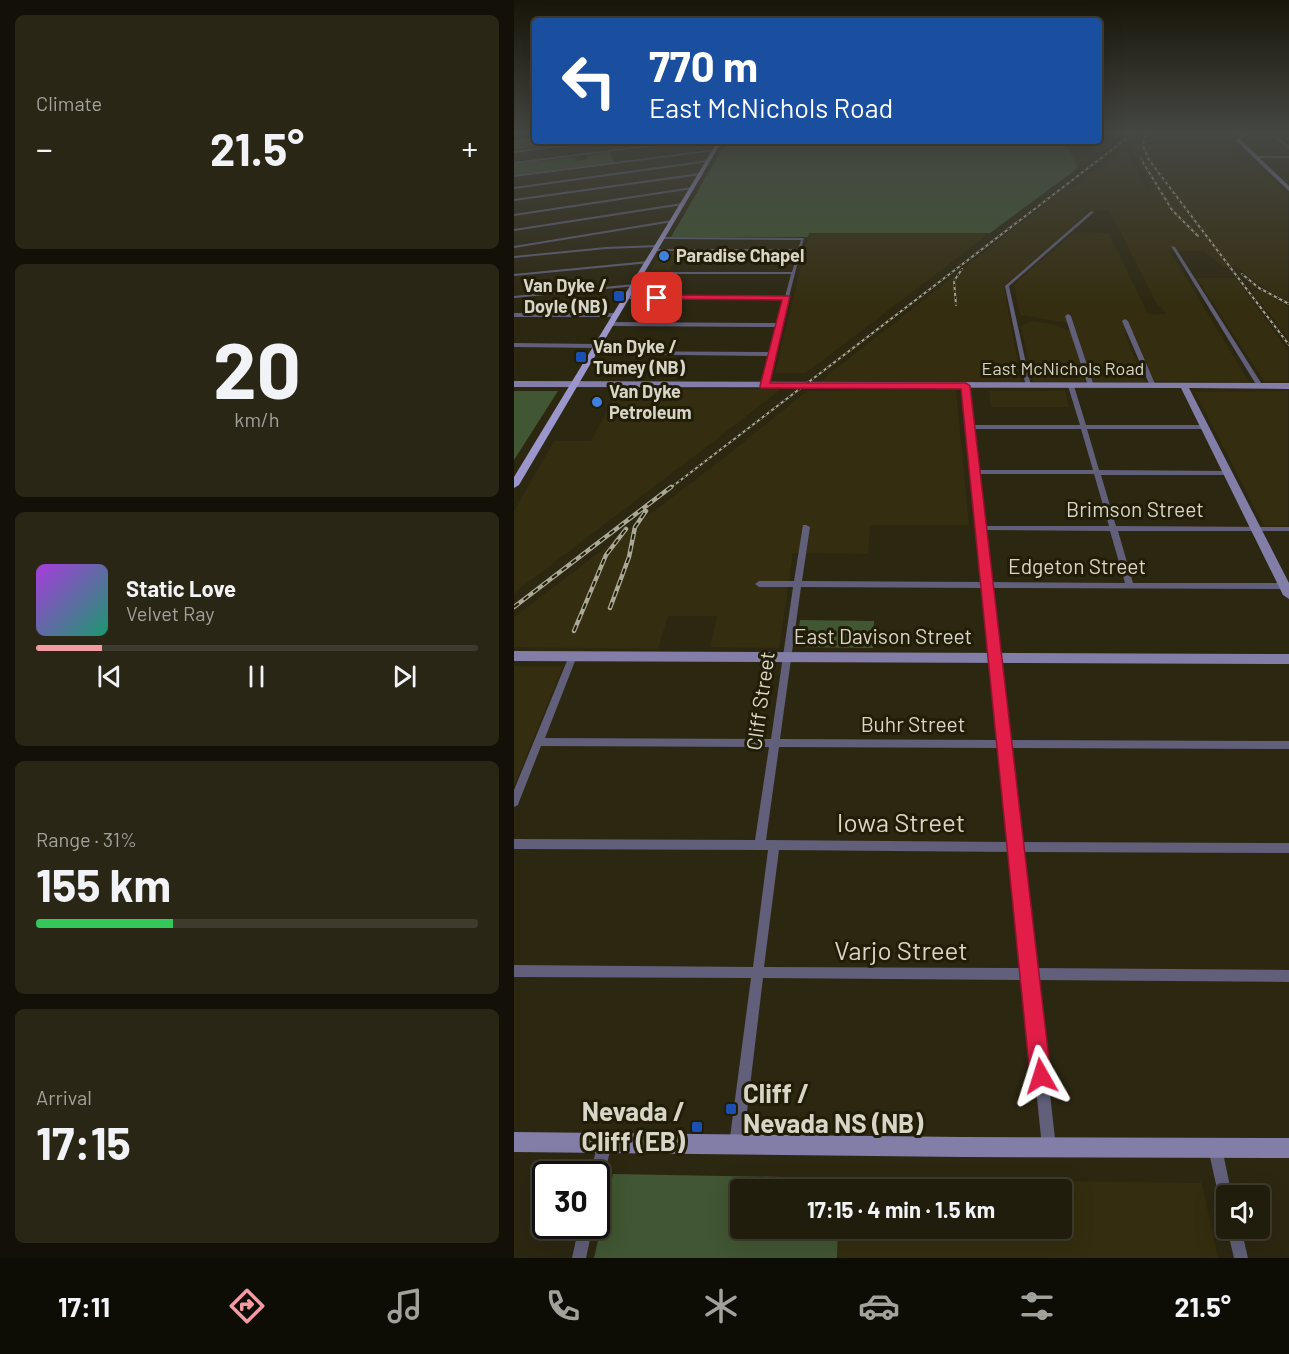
<!DOCTYPE html>
<meta charset="utf-8">
<style>
:root{--surface:#211d0d;--page:#292616;--text:#f1f3f6;--muted:#a2a29d;--line:#3e3b2e;--accent:#f49aa2}
body{margin:0;font-family:Barlow,sans-serif;background:var(--page);color:var(--text);height:100vh;display:flex;flex-direction:column;font-size:22px;white-space:nowrap}
*{box-sizing:border-box;margin:0}
p{font-size:20px;color:var(--muted)}
.icon{flex:none;width:33px;height:33px;fill:none;stroke:currentColor;stroke-width:2;stroke-linecap:round;stroke-linejoin:round}
.map{position:relative;flex:1;overflow:hidden}
.sheet{display:flex;flex-direction:column;gap:15px;padding:15px;background:#121007;width:514px}
.sheet>*{flex:none}
.top-card{position:absolute;left:18px;top:18px;width:570px;height:126px;border-radius:6px;box-shadow:0 6px 24px #0002,0 0 0 2px var(--line);background:#1a4fa0;color:#fff;overflow:hidden}
.buttons{position:absolute;left:702px;top:1185px;display:grid;gap:12px}
.buttons a{display:grid;place-items:center;width:54px;height:54px;border-radius:6px;background:var(--surface);box-shadow:0 6px 24px #0002,0 0 0 2px var(--line);font-size:30px}
.speed{position:absolute;left:18px;top:1161px;display:flex;gap:12px;font-size:30px;font-weight:700;text-align:center}
.speed>*{display:grid;place-content:center;width:78px;height:78px;border-radius:50%;background:var(--surface);box-shadow:0 6px 24px #0002,0 0 0 2px var(--line);line-height:1}
.speed .limit{border:3px solid #111;border-radius:9px;background:#fff;color:#111}
.pin{position:absolute;display:grid;place-items:center;width:51px;height:51px;color:#fff;margin:-26px;border-radius:12px;box-shadow:0 3px 9px #0006}
.me{position:absolute;width:66px;margin:-33px;rotate:354deg;stroke-linejoin:round;filter:drop-shadow(0 0 4px #0008)}
.turn{display:flex;align-items:center;gap:21px;height:126px;padding:0 18px;font-size:27px}
.turn .icon{width:78px;height:78px;stroke-width:2.5}
.turn b{display:block;font-size:42px;line-height:51px}
.big{font-size:45px;font-weight:700;line-height:1.1}
.sheet .card{flex:1;display:flex;flex-direction:column;justify-content:center;gap:9px;min-width:0;padding:0 21px;border-radius:9px;background:var(--page)}
.sheet .dial{align-items:center;gap:0}
.dial b{font-size:78px;line-height:1}
.song{display:flex;align-items:center;gap:18px}
.cover{width:72px;height:72px;border-radius:9px;background:linear-gradient(135deg,hsl(280 70% 55%),hsl(160 70% 35%))}
.played{height:6px;border-radius:3px;background:linear-gradient(90deg,var(--accent) 15%,var(--line) 15%)}
.keys{display:flex;justify-content:space-around;direction:ltr}
.heat{display:flex;justify-content:space-between;align-items:center;font-size:33px;direction:ltr}
.charge{height:9px;border-radius:4px;background:linear-gradient(90deg,#34c759 31%,var(--line) 0)}
.trip{position:absolute;left:216px;top:1179px;width:342px;height:60px;border-radius:6px;background:var(--surface);box-shadow:0 6px 24px #0002,0 0 0 2px var(--line);font-weight:700;line-height:60px;text-align:center}
.tab-bar{display:flex;height:96px;justify-content:space-around;align-items:center;background:#0d0c05;color:var(--muted)}
.tab-bar .icon{width:42px;height:42px}
.tab-bar .on{color:var(--accent)}
.tab-bar b{font-size:27px;color:var(--text)}
main{display:flex;flex:1;min-height:0}
.map>svg:first-child{display:block}
</style>
<main>
<section class="sheet">
<div class="card"><p>Climate</p>
<div class="heat"><a>−</a><b class="big">21.5°</b><a>+</a></div>
</div>
<div class="card dial"><b>20</b><p>km/h</p></div>
<div class="card">
<div class="song"><i class="cover"></i><div><b>Static Love</b><p>Velvet Ray</p></div></div>
<div class="played"></div>
<div class="keys"><svg class="icon" aria-label="previous" viewBox="0 0 24 24"><path d="M18 5L8 12l10 7zM5 5v14"/></svg><svg class="icon" aria-label="pause" viewBox="0 0 24 24"><path d="M8 5v14M16 5v14"/></svg><svg class="icon" aria-label="next" viewBox="0 0 24 24"><path d="M6 5l10 7-10 7zM19 5v14"/></svg></div>
</div>
<div class="card"><p>Range · 31%</p><b class="big">155 km</b><div class="charge"></div></div>
<div class="card"><p>Arrival</p><b class="big">17:15</b></div>
</section>
<div class="map">
<svg width="775" height="1258" viewBox="0 0 775 1258">
<rect width="100%" height="100%" fill="#2c2711"/>
<path fill="#342d0f" d="M585,132H598L596,144L564,168L551,141H585Z
M613,132H710L733,154H720L726,161L741,162L774,195V302L736,278L724,267H709L690,251H656L735,382L640,381L620,333H610L631,382H579L557,315L551,316L553,323L506,315L500,284L560,232L595,233L634,314H652L640,299L596,211L569,210L571,215L490,286L507,382H305L553,187H560L606,150L612,151L633,187L639,188L613,142L611,134Z
M735,132H750L743,141L759,156H745L728,140Z
M295,233H476L292,373H261Z
M148,252H166L156,270H137Z
M683,278H722L774,351V381H750Z
M738,291H747L774,306V338Z
M518,321L539,324L557,331L571,382H519L507,326Z
M267,389L199,442L0,593V511L40,441H77L104,390Z
M442,390L455,525H356L354,554L279,553L265,648L196,647L203,616H154L144,649L0,647V617L206,461L293,391Z
M475,391H551L555,407H477Z
M774,391V526H750L681,392Z
M0,666H49L0,786Z
M327,1178L688,1183L704,1258H323L324,1229L548,1228V1190L326,1189Z"/>
<path fill="#415632" d="M21,139L48,141L50,144L0,150V142Z
M213,141H551L564,168L476,233H295L294,237H157Z
M95,152L101,162L0,175V164L61,157L63,161L74,159L73,155Z
M0,391H44L0,460Z
M286,620L360,621L359,648L282,647Z
M99,1174L327,1178L326,1189L226,1190V1228L324,1229L323,1258H80Z"/>
<g fill="none" stroke-linecap="round" stroke-linejoin="round">
<path fill="#615f79" fill-rule="evenodd" d="M713,132H718L728,136L725,137Z
M753,132H757L775,146V149Z
M21,137V139L0,142V140Z
M80,141H90L0,153V151Z
M168,141H178L0,164V162Z
M202,149L201,151L0,177V175Z
M742,156H775V158H741Z
M194,160L195,162L0,189V187Z
M186,173L187,175L0,201V199Z
M178,187L179,189L0,216V214Z
M168,203L169,205L0,231V229Z
M577,211L580,212L495,286L517,386L512,387L491,286Z
M158,220L159,222L0,248V246Z
M147,237L290,238L252,387L247,386L255,356L77,354V352L79,351L256,352L263,327L97,326L94,324L97,322L264,323L271,299H112L110,298L112,297H271L277,274H127L125,273L127,272H278L284,251H141L139,250L141,249H284L287,240L148,239Z
M143,245H145V247L92,249L0,258V256L92,247Z
M657,246L661,247L749,386L748,387L743,386Z
M134,261H136V263L0,276V274Z
M120,284L122,285V286L0,298V296Z
M0,313H102L105,315L102,317H0Z
M554,314L557,316L580,386L579,387L574,386L551,316Z
M611,319L614,321L642,386L641,387L636,386L608,321Z
M0,343L83,344L86,346L83,348L0,347Z
M557,384L560,386L572,425H691L694,427L691,429H573L585,470L714,471L717,473L714,475H587L602,526L775,527V531H604L619,583H770L774,586L770,589L477,588L495,740L775,741V749L496,748L507,842L775,843V853L508,852L521,968L775,970V982L523,980L542,1147L540,1152L535,1154L530,1152L528,1147L511,980L249,978L229,1145L227,1150L222,1152L217,1150L215,1145L237,978L0,977V965L239,967L254,850L0,849V839L241,840L255,747L27,746L5,802L4,805L0,807V790L55,656L56,654H62L63,656L31,738L257,739L279,587H245L241,584L245,581H280L289,525H292L296,527L288,581L469,582L448,386L451,384L454,386L458,425H566L554,386ZM459,429H567L579,470H464ZM464,474H580L595,526H470ZM471,530L596,531L611,583L477,582ZM287,587L469,588L485,740L266,739ZM265,747L486,748L496,842L252,840ZM265,850L497,852L509,968L250,967Z
M91,1136L96,1138L98,1143L89,1180L87,1185L82,1187V1174H76L84,1143L86,1138Z
M701,1141L706,1143L708,1148L718,1196H712V1205L707,1203L705,1198L694,1148L696,1143Z
M65,1226H79L72,1258H58Z
M713,1228H727L734,1258H720Z"/>
<path fill="#827ea8" fill-rule="evenodd" d="M728,132H732L727,140L775,186V191L722,141Z
M0,381L775,383V389L675,388L775,583V599L769,595L667,388L0,387Z
M0,651L775,654V664L0,661Z
M0,1132L449,1137L775,1138V1158L449,1157L0,1152Z"/>
<path fill="#9b96cc" fill-rule="evenodd" d="M204,141H208L5,485L0,488V477Z"/>
<g stroke="#aaa897" stroke-width="2">
<path id="rail-far1" d="M632,132L629,146L635,160L775,345
M627,159L658,210L684,236
M728,274L745,288L775,304
M442,305L440,281L448,269
M155,489L621,132"/>
</g>
<g stroke="#aaa897" stroke-width="4.5">
<path id="rail" d="M0,607L157,487
M96,608L115,557L121,527L132,511
M60,631L92,555L112,529"/>
</g>
<use href="#rail-far1" stroke="#221d07" stroke-width="1.5" stroke-dasharray="3" stroke-linecap="butt"/>
<use href="#rail" stroke="#221d07" stroke-width="2" stroke-dasharray="6" stroke-linecap="butt"/>
</g>
<linearGradient id="sky" x2="0" y2="1"><stop stop-color="#181509"/><stop offset="0.43" stop-color="#454743"/><stop offset="1" stop-color="#454743" stop-opacity="0"/></linearGradient>
<rect width="775" height="308" fill="url(#sky)"/>
<path fill="#e11d48" stroke="#92132f" stroke-width="1.5" d="M143,295L276,296L256,383H452L456,386L537,1076L534,1083L527,1086L519,1083L516,1076L447,389L247,388L246,386L268,300L140,299L139,298Z"/>
<g fill="#3f7fe0" stroke="#221d07" stroke-width="2">
<circle cx="150" cy="256" r="6"/>
<circle cx="83" cy="402" r="6"/>
</g>
<g fill="#1a4fb4" stroke="#221d07" stroke-width="2">
<rect x="99" y="290" width="12" height="12" rx="3"/>
<rect x="61" y="351" width="12" height="12" rx="3"/>
<rect x="211" y="1103" width="12" height="12" rx="3"/>
<rect x="177" y="1121" width="12" height="12" rx="3"/>
</g>
<g text-anchor="middle" stroke-width="6" stroke-linejoin="round" paint-order="stroke">
<g font-size="18" font-weight="bold" fill="#d7d5c7" stroke="#221d07" text-anchor="start">
<text x="162" y="262">Paradise Chapel</text>
<text x="93" y="292" text-anchor="end">Van Dyke /<tspan x="93" dy="21">Doyle (NB)</tspan></text>
<text x="79" y="353">Van Dyke /<tspan x="79" dy="21">Tumey (NB)</tspan></text>
<text x="95" y="398">Van Dyke<tspan x="95" dy="21">Petroleum</tspan></text>
</g>
<g font-size="18" fill="#d7d5c7" stroke="#221d07">
<text x="549" y="375">East McNichols Road</text>
</g>
<g font-size="21" fill="#d7d5c7" stroke="#221d07">
<text x="621" y="517">Brimson Street</text>
<text x="563" y="574">Edgeton Street</text>
<text x="369" y="644">East Davison Street</text>
<text transform="translate(247 701) rotate(-82)" y="7">Cliff Street</text>
<text x="399" y="732">Buhr Street</text>
</g>
<g font-size="26" fill="#d7d5c7" stroke="#221d07">
<text x="387" y="832">Iowa Street</text>
<text x="387" y="960">Varjo Street</text>
</g>
<g font-size="26" font-weight="bold" fill="#d7d5c7" stroke="#221d07" text-anchor="start">
<text x="229" y="1103">Cliff /<tspan x="229" dy="30">Nevada NS (NB)</tspan></text>
<text x="171" y="1121" text-anchor="end">Nevada /<tspan x="171" dy="30">Cliff (EB)</tspan></text>
</g>
</g>
</svg>
<div class="buttons">
<a><svg class="icon" aria-label="sound" viewBox="0 0 24 24"><path d="M4 9h4l5-4v14l-5-4H4zM17 9q2 3 0 6"/></svg></a>
</div>
<div class="speed"><div class="limit">30</div></div>
<div class="pin" style="left:143px;top:298px;background:#d93025"><svg class="icon" aria-label="arrive" viewBox="0 0 24 24"><path d="M6 21V4h12l-3 4 3 4H6"/></svg></div>
<svg class="me" style="left:527px;top:1076px" viewBox="-20 -20 40 40"><path d="M0-17L14 15 0 8-14 15z" fill="#e11d48" stroke="#fff" stroke-width="4"/></svg>
<div class="trip">17:15 · 4 min · 1.5 km</div>
<div class="top-card">
<div class="turn"><svg class="icon" aria-label="left" viewBox="0 0 24 24"><path d="M17 20v-9H6M10 6l-5 5 5 5"/></svg><div><b>770 m</b>East McNichols Road</div></div>
</div>
</div>
</main>
<nav class="tab-bar">
<b>17:11</b>
<svg class="icon on" aria-label="directions" viewBox="0 0 24 24"><path d="M12 3l9 9-9 9-9-9zM9 14v-3h6M13 9l2 2-2 2"/></svg>
<svg class="icon" aria-label="music" viewBox="0 0 24 24"><path d="M9 18V5l10-2v13"/><circle cx="6" cy="18" r="3"/><circle cx="16" cy="16" r="3"/></svg>
<svg class="icon" aria-label="phone" viewBox="0 0 24 24"><path d="M5 4h4l2 5-3 2q2 4 5 5l2-3 5 2v4C11 20 4 13 5 4z"/></svg>
<svg class="icon" aria-label="climate" viewBox="0 0 24 24"><path d="M12 3v18M4 7l16 10M4 17L20 7"/></svg>
<svg class="icon" aria-label="car" viewBox="0 0 24 24"><path d="M5 17H2v-5l4-1 3-4h7l3 4 3 1v5h-3M9 17h6M6 11h13"/><circle cx="7" cy="17" r="2"/><circle cx="17" cy="17" r="2"/></svg>
<svg class="icon" aria-label="filters" viewBox="0 0 24 24"><path d="M4 7h16M4 17h16"/><circle cx="9" cy="7" r="2"/><circle cx="15" cy="17" r="2"/></svg>
<b>21.5°</b>
</nav>
